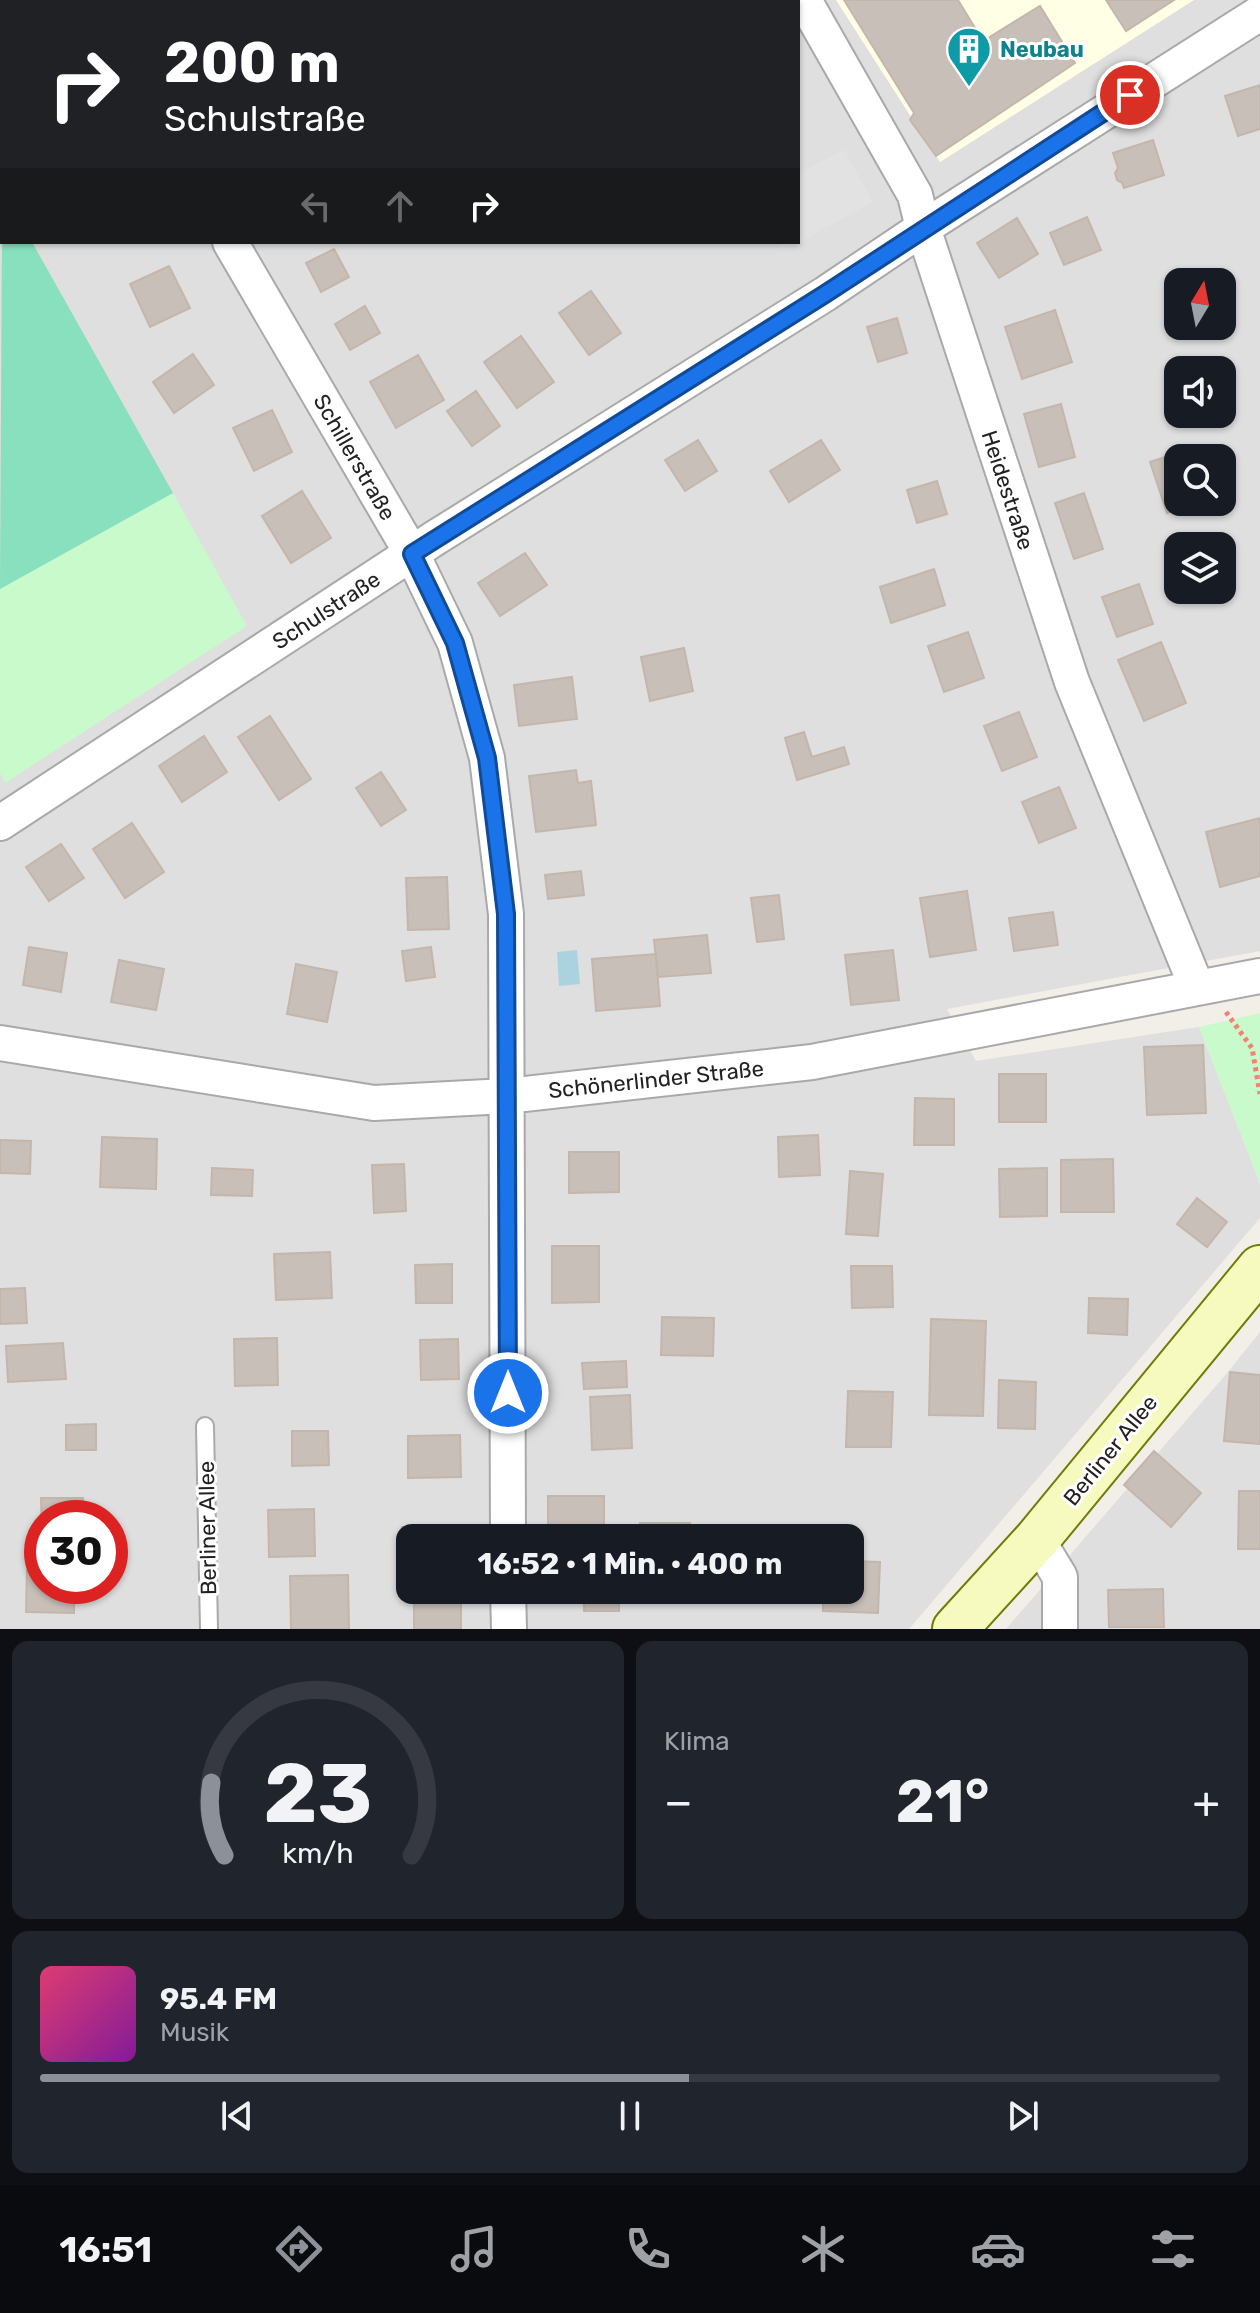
<!DOCTYPE html>
<html lang="de">
<meta charset="utf-8">
<style>
:root{--surface:#171b24;--page:#20242c;--text:#f1f3f6;--muted:#9ea1a6;--line:#363941;--accent:#8c9099}
body{margin:0;font-family:Rubik,sans-serif;background:var(--page);color:var(--text);height:100vh;display:flex;flex-direction:column;font-size:30px;white-space:nowrap}
*{box-sizing:border-box;margin:0}
p{font-size:26px;color:var(--muted)}
.icon{flex:none;width:44px;height:44px;fill:none;stroke:currentColor;stroke-width:2;stroke-linecap:round;stroke-linejoin:round}
.map{position:relative;height:1629px;overflow:hidden}
.details{display:flex;flex-direction:column;gap:12px;padding:12px;background:#0d0f14;flex:1}
.details>*{flex:none}
.banner{position:absolute;left:0px;top:0px;width:800px;height:244px;box-shadow:0 2px 6px #0004;background:#202124;color:#fff;overflow:hidden}
.needle{width:52px;rotate:10deg}
.controls{position:absolute;left:1164px;top:268px;display:grid;gap:16px}
.controls a{display:grid;place-items:center;width:72px;height:72px;border-radius:16px;background:var(--surface);box-shadow:0 2px 6px #0004;font-size:40px}
.speed{position:absolute;left:24px;top:1500px;display:flex;gap:16px;font-size:40px;font-weight:700;text-align:center}
.speed>*{display:grid;place-content:center;width:104px;height:104px;border-radius:50%;background:var(--surface);box-shadow:0 2px 6px #0004;line-height:1}
.speed .limit{border:12px solid #d22;background:#fff;color:#111}
.pin{position:absolute;display:grid;place-items:center;width:68px;height:68px;color:#fff;margin:-34px;border:4px solid #fff;border-radius:50%;box-shadow:0 2px 8px #0007}
.me{position:absolute;width:88px;margin:-44px;rotate:0deg;stroke-linejoin:round;filter:drop-shadow(0 0 6px #0008)}
.turn{display:flex;align-items:center;gap:28px;height:168px;padding:0 32px;font-size:36px}
.turn .icon{width:104px;height:104px;stroke-width:2.5}
.turn b{display:block;font-size:56px;line-height:68px}
.lanes{display:flex;align-items:center;height:76px;padding:0 32px;background:#0003;justify-content:center;gap:40px;direction:ltr}
.lanes .off{opacity:.35}
.big{font-size:60px;font-weight:700;line-height:1.1}
.details .widget{flex:1;display:flex;flex-direction:column;justify-content:center;gap:12px;min-width:0;padding:0 28px;border-radius:16px;background:var(--page)}
.details .dial{align-items:center;gap:0}
.dial svg{height:208px;overflow:visible;fill:none;stroke:var(--line);stroke-width:7;stroke-linecap:round;text-anchor:middle}
.dial text{fill:var(--text);stroke:none}
.song{display:flex;align-items:center;gap:24px}
.cover{width:96px;height:96px;border-radius:12px;background:linear-gradient(135deg,hsl(340 70% 55%),hsl(290 70% 35%))}
.played{height:8px;border-radius:4px;background:linear-gradient(90deg,var(--accent) 55%,var(--line) 55%)}
.keys{display:flex;justify-content:space-around;direction:ltr}
.heat{display:flex;justify-content:space-between;align-items:center;font-size:44px;direction:ltr}
.details .tiles{flex:1;display:grid;gap:12px;grid-template-columns:1fr 1fr}
.widget:last-child{grid-column:span 2}
.trip{position:absolute;left:396px;top:1524px;width:468px;height:80px;border-radius:16px;background:var(--surface);box-shadow:0 2px 6px #0004;font-weight:700;line-height:80px;text-align:center}
.tabs{display:flex;height:128px;justify-content:space-around;align-items:center;background:#090b0e;color:var(--muted)}
.tabs .icon{width:56px;height:56px}
.tabs .selected{color:var(--accent)}
.tabs b{font-size:36px;color:var(--text)}
.map>svg:first-child{display:block}
</style>
<div class="map">
<svg width="1260" height="1629" viewBox="0 0 1260 1629">
<rect width="100%" height="100%" fill="#f2efe9"/>
<path fill="#e0dfdf" fill-rule="evenodd" d="M0,0H1260V951L947,1009L976,1061L1199,1027L1260,1183V1218L909,1629H0ZM2,2H798V242H2ZM1178,282H1222V326H1178ZM1178,370H1222V414H1178ZM1178,458H1222V502H1178ZM1178,546H1222V590H1178ZM42,1518H110V1586H42ZM410,1538H850V1590H410Z
M1260,1332V1629H1006L1227,1373Z"/>
<path fill="#ffffe5" d="M836,0H1194L940,162Z"/>
<path fill="#c8facc" d="M173,493L247,626L5,783L0,773V589Z
M1260,1013V1183L1199,1027Z"/>
<path fill="#88e0be" d="M2,228V242H32L173,493L0,589Z"/>
<path fill="#e2e2e2" d="M844,149L873,202L783,251L778,242H798V174Z"/>
<path fill="#aad3df" d="M577,950L580,984L559,986L557,952Z"/>
<path fill="#c7bfb8" stroke="#c4b6ab" stroke-width="2" d="M676,0H729L730,2H677Z
M844,0H958L983,41L1040,6L1075,63L936,156L910,120L914,113Z
M1106,0H1174L1126,31Z
M1260,85V129L1238,136L1225,96Z
M1153,140L1164,175L1124,188L1122,183L1117,180L1115,173L1118,168L1113,153Z
M1087,217L1101,250L1064,265L1050,233Z
M1017,218L1038,254L999,278L977,243Z
M334,249L349,277L321,292L306,263Z
M169,266L190,308L150,327L130,284Z
M591,291L621,333L589,355L559,313Z
M365,306L380,333L350,350L335,324Z
M1055,310L1072,362L1022,379L1005,327Z
M897,318L907,353L878,362L867,327Z
M521,336L554,382L517,408L484,362Z
M193,354L214,385L174,413L153,382Z
M418,355L444,400L396,428L370,382Z
M476,391L500,426L472,446L447,411Z
M1061,404L1075,457L1039,467L1024,414Z
M272,410L292,452L254,471L233,428Z
M698,440L717,471L685,491L665,460Z
M821,440L840,470L789,502L770,471Z
M1193,448L1197,458H1178V502H1200L1167,513L1150,462Z
M937,481L947,514L917,523L907,490Z
M302,491L331,538L291,563L262,516Z
M1084,493L1103,549L1074,559L1055,503Z
M525,553L547,585L500,616L478,583Z
M934,569L945,605L891,623L880,587Z
M1139,584L1153,624L1117,637L1102,597Z
M968,632L984,678L944,692L928,646Z
M1161,642L1186,703L1144,721L1118,660Z
M684,648L693,691L650,701L641,657Z
M572,677L577,719L519,726L514,685Z
M1019,712L1037,757L1002,771L984,726Z
M270,716L311,779L279,800L238,737Z
M804,732L812,757L844,747L849,764L797,780L785,738Z
M204,736L227,772L182,802L159,766Z
M576,770L578,783L591,781L596,825L536,832L529,776Z
M381,772L406,810L381,826L356,788Z
M1059,787L1076,828L1039,843L1022,802Z
M1260,818V876L1220,887L1206,832Z
M132,823L164,872L125,898L93,849Z
M61,844L84,878L49,901L26,867Z
M581,871L584,895L548,899L545,875Z
M447,877L449,929L408,930L406,878Z
M967,891L976,950L930,957L920,898Z
M779,895L784,939L757,942L751,898Z
M1053,912L1058,945L1014,951L1009,918Z
M707,935L711,973L658,977L654,940Z
M29,947L67,953L61,992L23,985Z
M431,947L435,977L406,981L402,951Z
M893,950L899,1000L851,1005L845,955Z
M656,954L660,1006L596,1011L592,959Z
M119,960L164,969L156,1010L111,1002Z
M296,964L337,972L327,1022L287,1014Z
M1203,1045L1206,1113L1147,1115L1144,1047Z
M999,1074H1046V1122H999Z
M915,1098L954,1099V1145H914Z
M818,1135L820,1175L779,1177L778,1137Z
M102,1137L157,1139L156,1189L100,1187Z
M0,1140L31,1141L30,1174L0,1173Z
M569,1152H619V1192L569,1193Z
M1113,1159L1114,1212H1061V1160Z
M404,1164L406,1211L374,1213L372,1165Z
M212,1168L253,1170L252,1196L211,1195Z
M1047,1168V1216L1000,1217L999,1169Z
M850,1171L883,1174L878,1236L846,1234Z
M1197,1198L1227,1222L1207,1247L1177,1224Z
M552,1246H599V1302L552,1303Z
M330,1252L332,1298L276,1300L274,1254Z
M452,1264V1303H416L415,1265Z
M851,1266H892L893,1307L852,1308Z
M25,1288L27,1323L0,1324V1289Z
M1089,1298L1128,1299L1127,1335L1088,1333Z
M662,1317L714,1318L713,1356L661,1355Z
M931,1319L986,1321L983,1416L929,1415Z
M277,1338L278,1385L235,1386L234,1339Z
M458,1339L459,1379L421,1380L420,1340Z
M63,1343L66,1379L8,1382L6,1346Z
M626,1361L627,1387L584,1389L582,1363Z
M1230,1372L1260,1375V1444L1224,1441Z
M999,1380L1036,1382L1035,1429L998,1428Z
M848,1391L893,1392L891,1447H846Z
M630,1395L632,1448L592,1450L590,1397Z
M96,1424V1450H66V1425Z
M292,1431H328L329,1465L292,1466Z
M460,1435L461,1477L408,1478V1436Z
M1154,1451L1201,1493L1171,1527L1124,1485Z
M1239,1491H1260V1549H1238Z
M548,1496H604V1538H548Z
M41,1498H83V1518H42V1535Z
M314,1509L315,1556L269,1557L268,1510Z
M640,1523H690V1538H640Z
M402,1527H456V1538H410V1571H402Z
M850,1561L880,1562L878,1613L823,1611V1590H850Z
M27,1570H42V1586H74V1613L26,1612Z
M348,1575L349,1629H291L290,1576Z
M1163,1589L1164,1627H1109L1108,1590Z
M584,1590H619V1611H584Z
M414,1595H461V1629H414Z"/>
<g fill="none" stroke-linecap="round" stroke-linejoin="round">
<g stroke="#a9a9a9" stroke-width="20">
<path id="lane" d="M205,1426L209,1629"/>
</g>
<g stroke="#a9a9a9" stroke-width="38">
<path id="street" d="M105,0V2
M804,0L915,195L923,228L1072,682L1197,988
M230,242L412,554L455,643L487,758L506,914L508,1538
M0,823L435,538L825,294L923,228L1260,13
M0,1043L374,1103L506,1096L812,1062L1260,976
M1037,1539L1060,1577V1629
M508,1590L509,1629"/>
</g>
<g stroke="#707d05" stroke-width="48">
<path id="secondary" d="M955,1629L1037,1539L1260,1268"/>
</g>
<path stroke="#fa8072" stroke-width="5" stroke-dasharray="4 4" stroke-linecap="butt" d="M1226,1012L1252,1048L1260,1094"/>
<use href="#lane" stroke="#fff" stroke-width="16"/>
<use href="#street" stroke="#fff" stroke-width="34"/>
<use href="#secondary" stroke="#f7fabf" stroke-width="44"/>
</g>
<g fill="none" stroke-linecap="round" stroke-linejoin="round">
<g stroke="#114b97" stroke-width="20">
<path id="route" d="M508,1393L506,914L487,758L455,643L412,554L825,294L1130,95"/>
</g>
<use href="#route" stroke="#1a73e8" stroke-width="14"/>
</g>
<defs>
<g id="building-pin" transform="scale(2.3)"><path d="M0 17L-7.5 6A9.5 9.5 0 1 1 7.5 6Z" fill="#0f9aa8" stroke="#fff"/><path d="M-4-6H4V6H1V3H-1V6H-4ZM-2.5-4.3h1.7v1.8h-1.7ZM.8-4.3h1.7v1.8H.8ZM-2.5-1h1.7V.8h-1.7ZM.8-1h1.7V.8H.8Z" fill="#fff"/></g>
</defs>
<g fill-rule="evenodd">
<use href="#building-pin" x="969" y="49"/>
</g>
<g text-anchor="middle" stroke-width="6" stroke-linejoin="round" paint-order="stroke">
<g font-size="22" font-weight="bold" fill="#0d838f" stroke="#fff" text-anchor="start">
<text x="1000" y="57">Neubau</text>
</g>
<g font-size="22" fill="#222" stroke="#fff">
<text transform="translate(355 457) rotate(60)" y="8">Schillerstraße</text>
<text transform="translate(1008 490) rotate(72)" y="8">Heidestraße</text>
<text transform="translate(326 610) rotate(-33)" y="8">Schulstraße</text>
<text transform="translate(656 1079) rotate(-6)" y="8">Schönerlinder Straße</text>
<text transform="translate(1110 1450) rotate(-51)" y="8">Berliner Allee</text>
<text transform="translate(207 1528) rotate(-91)" y="8">Berliner Allee</text>
</g>
</g>
</svg>
<div class="controls">
<a><svg class="needle" viewBox="-14 -14 28 28"><path d="M0-13l5 13h-10z" fill="#e53935"/><path d="M0 13l5-13h-10z" fill="#9ea1a6"/></svg></a>
<a><svg class="icon" aria-label="sound" viewBox="0 0 24 24"><path d="M4 9h4l5-4v14l-5-4H4zM17 9q2 3 0 6"/></svg></a>
<a><svg class="icon" aria-label="search" viewBox="0 0 24 24"><circle cx="10" cy="10" r="6"/><path d="M15 15l6 6"/></svg></a>
<a><svg class="icon" aria-label="layers" viewBox="0 0 24 24"><path d="M12 4l9 5-9 5-9-5zM3 14l9 5 9-5"/></svg></a>
</div>
<div class="speed"><div class="limit">30</div></div>
<div class="pin" style="left:1130px;top:95px;background:#d93025"><svg class="icon" aria-label="arrive" viewBox="0 0 24 24"><path d="M6 21V4h12l-3 4 3 4H6"/></svg></div>
<svg class="me" style="left:508px;top:1393px" viewBox="-20 -20 40 40"><circle r="17" fill="#1a73e8" stroke="#fff" stroke-width="3"/><path d="M0-11L8 9 0 5-8 9z" fill="#fff"/></svg>
<div class="trip">16:52 · 1 Min. · 400 m</div>
<div class="banner">
<div class="turn"><svg class="icon" aria-label="right" viewBox="0 0 24 24"><path d="M7 20v-9h11M14 6l5 5-5 5"/></svg><div><b>200 m</b>Schulstraße</div></div>
<div class="lanes"><svg class="icon off" aria-label="left" viewBox="0 0 24 24"><path d="M17 20v-9H6M10 6l-5 5 5 5"/></svg><svg class="icon off" aria-label="ahead" viewBox="0 0 24 24"><path d="M12 20V5M6 11l6-6 6 6"/></svg><svg class="icon" aria-label="right" viewBox="0 0 24 24"><path d="M7 20v-9h11M14 6l5 5-5 5"/></svg></div>
</div>
</div>
<section class="details">
<div class="tiles">
<div class="widget dial"><svg viewBox="0 0 100 80">
<path d="M14 69A42 42 0 1 1 86 69"/>
<path d="M14 69A42 42 0 0 1 9 41" stroke="#8c9099"/>
<text x="50" y="56" font-size="32" font-weight="700">23</text>
<text x="50" y="72" font-size="11">km/h</text>
</svg></div>
<div class="widget"><p>Klima</p>
<div class="heat"><a>−</a><b class="big">21°</b><a>+</a></div>
</div>
<div class="widget">
<div class="song"><i class="cover"></i><div><b>95.4 FM</b><p>Musik</p></div></div>
<div class="played"></div>
<div class="keys"><svg class="icon" aria-label="previous" viewBox="0 0 24 24"><path d="M18 5L8 12l10 7zM5 5v14"/></svg><svg class="icon" aria-label="pause" viewBox="0 0 24 24"><path d="M8 5v14M16 5v14"/></svg><svg class="icon" aria-label="next" viewBox="0 0 24 24"><path d="M6 5l10 7-10 7zM19 5v14"/></svg></div>
</div>
</div>
</section>
<nav class="tabs">
<b>16:51</b>
<svg class="icon selected" aria-label="directions" viewBox="0 0 24 24"><path d="M12 3l9 9-9 9-9-9zM9 14v-3h6M13 9l2 2-2 2"/></svg>
<svg class="icon" aria-label="music" viewBox="0 0 24 24"><path d="M9 18V5l10-2v13"/><circle cx="6" cy="18" r="3"/><circle cx="16" cy="16" r="3"/></svg>
<svg class="icon" aria-label="phone" viewBox="0 0 24 24"><path d="M5 4h4l2 5-3 2q2 4 5 5l2-3 5 2v4C11 20 4 13 5 4z"/></svg>
<svg class="icon" aria-label="climate" viewBox="0 0 24 24"><path d="M12 3v18M4 7l16 10M4 17L20 7"/></svg>
<svg class="icon" aria-label="car" viewBox="0 0 24 24"><path d="M5 17H2v-5l4-1 3-4h7l3 4 3 1v5h-3M9 17h6M6 11h13"/><circle cx="7" cy="17" r="2"/><circle cx="17" cy="17" r="2"/></svg>
<svg class="icon" aria-label="filters" viewBox="0 0 24 24"><path d="M4 7h16M4 17h16"/><circle cx="9" cy="7" r="2"/><circle cx="15" cy="17" r="2"/></svg>
</nav>
